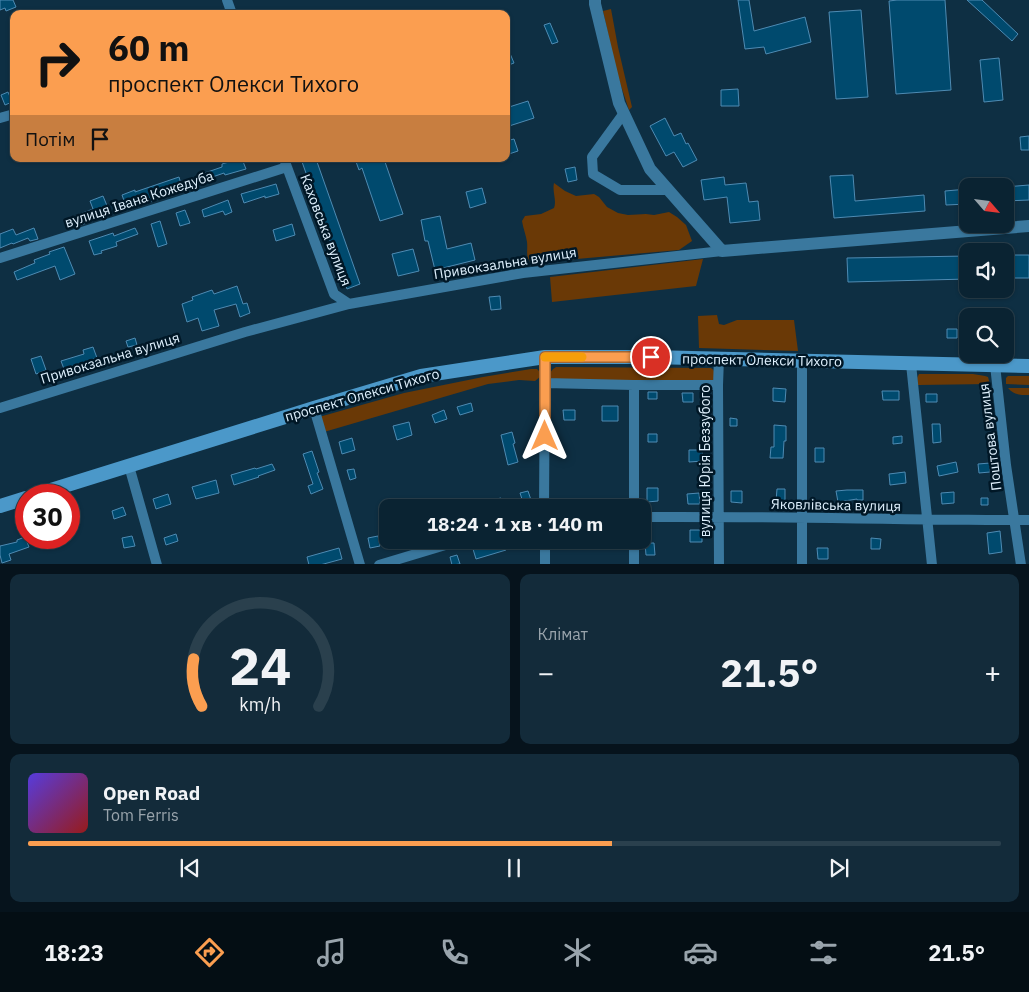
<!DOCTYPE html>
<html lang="uk">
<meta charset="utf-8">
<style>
:root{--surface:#0a2332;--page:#132b3a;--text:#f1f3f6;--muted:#99a4ac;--line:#2a404d;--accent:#fb9e50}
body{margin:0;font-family:"IBM Plex Sans",sans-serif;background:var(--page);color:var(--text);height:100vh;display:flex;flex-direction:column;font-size:19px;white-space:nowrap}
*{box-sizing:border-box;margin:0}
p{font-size:16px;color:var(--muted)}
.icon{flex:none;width:28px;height:28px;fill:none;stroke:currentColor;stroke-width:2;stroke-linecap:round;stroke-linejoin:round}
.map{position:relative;height:564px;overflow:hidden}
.drawer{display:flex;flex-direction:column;gap:10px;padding:10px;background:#06131c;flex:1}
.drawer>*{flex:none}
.banner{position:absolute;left:10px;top:10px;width:500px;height:152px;border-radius:10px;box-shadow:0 1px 4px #0004,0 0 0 1px var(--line);background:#fb9e50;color:#111;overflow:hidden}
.needle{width:32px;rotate:118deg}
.buttons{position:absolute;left:959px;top:178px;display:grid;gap:10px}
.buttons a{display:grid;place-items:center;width:55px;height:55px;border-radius:10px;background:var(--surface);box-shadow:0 1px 4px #0004,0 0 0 1px var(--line);font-size:25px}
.speed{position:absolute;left:15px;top:484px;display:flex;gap:10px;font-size:25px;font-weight:700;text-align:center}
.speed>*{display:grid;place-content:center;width:65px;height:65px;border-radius:50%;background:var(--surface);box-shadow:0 1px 4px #0004,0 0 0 1px var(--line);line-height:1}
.speed .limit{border:8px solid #d22;background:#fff;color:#111}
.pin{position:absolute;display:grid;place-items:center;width:42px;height:42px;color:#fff;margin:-21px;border:2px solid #fff;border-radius:50%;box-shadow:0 1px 5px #0007}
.me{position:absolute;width:55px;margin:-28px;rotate:0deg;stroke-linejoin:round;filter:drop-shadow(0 0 4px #0008)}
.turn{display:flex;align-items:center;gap:18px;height:105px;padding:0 15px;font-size:22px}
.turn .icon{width:65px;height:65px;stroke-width:2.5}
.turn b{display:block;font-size:35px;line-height:42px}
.then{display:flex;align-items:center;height:48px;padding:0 15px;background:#0003;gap:10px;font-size:19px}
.big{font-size:38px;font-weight:800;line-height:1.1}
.drawer .card{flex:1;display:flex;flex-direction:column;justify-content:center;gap:8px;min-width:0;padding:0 18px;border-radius:10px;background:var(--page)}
.drawer .dial{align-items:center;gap:0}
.dial svg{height:130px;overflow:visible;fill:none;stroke:var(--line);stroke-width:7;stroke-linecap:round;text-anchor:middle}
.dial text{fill:var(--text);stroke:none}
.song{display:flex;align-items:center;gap:15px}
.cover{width:60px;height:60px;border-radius:8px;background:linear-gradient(135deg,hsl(250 70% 55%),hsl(0 70% 35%))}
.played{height:5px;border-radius:2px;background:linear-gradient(90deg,var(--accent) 60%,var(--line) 60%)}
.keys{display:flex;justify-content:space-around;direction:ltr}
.heat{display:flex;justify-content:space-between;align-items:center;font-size:28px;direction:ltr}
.drawer .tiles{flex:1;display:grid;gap:10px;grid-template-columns:1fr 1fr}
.card:last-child{grid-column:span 2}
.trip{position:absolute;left:379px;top:499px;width:272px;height:50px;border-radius:10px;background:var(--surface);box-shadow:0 1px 4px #0004,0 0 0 1px var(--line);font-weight:800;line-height:50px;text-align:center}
.tabs{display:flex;height:80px;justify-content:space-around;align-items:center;background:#040e14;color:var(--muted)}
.tabs .icon{width:35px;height:35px}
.tabs .current{color:var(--accent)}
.tabs b{font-size:22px;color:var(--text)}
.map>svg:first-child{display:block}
</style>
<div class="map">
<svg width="1029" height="565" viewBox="0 0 1029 565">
<rect width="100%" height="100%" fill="#0e2f43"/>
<path fill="#6a3906" d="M611,9L618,47L632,107L629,110L617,74L603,11Z
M554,183L565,191L576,196L594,194L599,197L607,207L618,213L628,215L646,214L654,215L669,212L677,217L686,225L692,241L679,250L531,263C525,256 528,251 527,242C526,235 523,228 522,221L525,216L541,214L554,208C557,200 552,192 554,183Z
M703,259L696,286L552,302L550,277Z
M717,315L719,324L724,325L737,320H794L798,351L699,348L698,316Z
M556,367L711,368C716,371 715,376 713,381L710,382L551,379C548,374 551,370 556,367Z
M531,369H537L540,372L541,376L535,381L519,380L488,384L324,432L319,417L404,393L483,377Z
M919,374H973L985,376L988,377L990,384L918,385L917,378Z
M1008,376H1029V385L1006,384V378Z
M1008,388H1029V395C1020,395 1014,395 1008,388Z"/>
<path fill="#004a6e" stroke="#4e8bb3" d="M0,0H13L16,7L6,11L5,8L0,10Z
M738,0H749L754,31L805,17L811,42L766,54L764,47L745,49Z
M897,0H945L951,90L896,94L889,1Z
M967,0H982L1018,34L1012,41Z
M861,10L868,97L836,99L829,12Z
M550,23L558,42L552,44L544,25Z
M506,44L514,63L506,66Z
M999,58L1003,100L984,102L980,60Z
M738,89L739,106H721V90Z
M8,92L12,102L5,105L1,95Z
M528,101L534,118L506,127V108Z
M665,118L674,136L681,133L686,144L688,143L697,160L683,167L674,152L666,156L650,126Z
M1029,136V150H1021L1020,137Z
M514,139L518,151L506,155V141Z
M239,159H242L246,169L225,175L224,173L198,182L196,176L222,167V164Z
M301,159H316L360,284L347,289Z
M355,159H384L403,214L380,221L362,168L359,170Z
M575,167L577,180L568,182L565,169Z
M853,175L855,201L924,195L925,211L834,218L830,176Z
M179,177L183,191L127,209L122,195L135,190V192Z
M724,177L725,185L746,183L749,202L758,201L760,220L730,223L727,197L704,200L701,180Z
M276,184L279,194L265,198V196L244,203L241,194Z
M1029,185V200L1005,201V187Z
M482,188L486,203L470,208L466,192Z
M968,189V204L946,205L945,191Z
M103,196L110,213L79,226L75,216L93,209L90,201Z
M228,200L232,212L225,215L223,211L204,217L202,210Z
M185,210L190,223L180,226L176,213Z
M440,216L447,249L471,243L475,260L435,270L428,241H425L421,220Z
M160,221L167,244L158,247L151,224Z
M292,224L295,235L276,241L273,230Z
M34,228L38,239L30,241L28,238L13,244L12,243L0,248V234L13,229L16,235Z
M135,228L138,234L116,242L117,246L101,251L102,253L94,255L89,241L113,233L114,236Z
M64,247L75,274L60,280L55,266L17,280L14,272L35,263L34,260L50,254L49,252Z
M413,249L419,271L398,276L392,254Z
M1005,255H1029V278H1005Z
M968,256V279L848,282L847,258Z
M237,286L243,304L247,303L250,313L240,317L236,304L214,310L219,326L202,331L198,318L187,322L182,304L193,300L192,297L212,290L214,294Z
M500,296L501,309L491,310L489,297Z
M947,329H957V338H947Z
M135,338L137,345L128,347L126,341Z
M93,347L97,358L64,369L61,361L84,354L83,350Z
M41,356L46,370L36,374L31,359Z
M773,388L786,389L785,402L773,401Z
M882,391H899V400H883Z
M648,392H657V399H648Z
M682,393H693V402H683Z
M926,394H937V402H926Z
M471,403L473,411L460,415L457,407Z
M602,406H618V421H602Z
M444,410L447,419L435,423L432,415Z
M563,410H575V420H564Z
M730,418L737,419V426H730Z
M409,422L412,435L397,440L393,426Z
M932,424H940L941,442L933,443Z
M774,425L786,426V441H784L783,458H770L771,447H774Z
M512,432L515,443L513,444L518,462L508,465L501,435Z
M648,434H657V442H648Z
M902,436V443L893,444V437Z
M352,438L355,450L342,454L339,442Z
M815,448H824V462H815Z
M689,450H702L703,461L689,462Z
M312,451L319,472L317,473L323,489L311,494L308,486L313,484L303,454Z
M956,462L958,472L939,476L937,466Z
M990,463V472L979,473L978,464Z
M272,464L275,470L258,476L259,477L234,485L231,475L255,468L256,469Z
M354,469L356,478L350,480L347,470Z
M905,472L906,483L890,485L889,474Z
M216,480L219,493L196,499L192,487Z
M647,488H658V501L647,502Z
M777,489H785V501H776Z
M847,490H863V500H857V499L838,502L836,491Z
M528,491L532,503L524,505L520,493Z
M731,491H742V503L731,502Z
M954,492V503L942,504L941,493Z
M699,493L700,504H688L687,494Z
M168,494L171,504L156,509L153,499Z
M501,498L503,508H494L492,500Z
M981,498H988V505H981Z
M123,507L126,515L114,519L112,511Z
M690,530H702V542H690Z
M1000,531L1002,552L989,554L987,533Z
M176,534L178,541L166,545L164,538Z
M132,536L135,546L124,548L122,538Z
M378,536L380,546L370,548L368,538Z
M25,537L29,547L9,554L11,560L2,563L0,555V546L17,542V540Z
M871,538L881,539L880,549H871Z
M504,540L506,550L476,559L473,549Z
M645,543H654L655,555H646Z
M339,548L342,559L320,565H309L307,557Z
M817,548H828V559H818Z
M457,555L460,564L452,565L450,557Z"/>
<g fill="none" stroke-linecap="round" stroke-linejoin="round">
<path stroke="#3a789e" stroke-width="10" d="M227,0L232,14
M624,113L592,157L593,174L620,190H669
M0,118L14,114
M284,159L334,294L349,304
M0,258L287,167
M719,358L718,385L719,565
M911,364L932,565
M995,365L1006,465L1021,565
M545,383L634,385
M0,408L245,332L349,304L523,273L722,251
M314,408L360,565
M129,466L157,565
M544,508L545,357
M634,508V385H718
M642,517C771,516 900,520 1029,520
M545,540V565
M379,565L462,540
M634,565V540
M802,565V361"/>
<path stroke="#3a789e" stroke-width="12" d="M595,0V4L619,103L650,169L722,251L1029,226"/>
<path stroke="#4b98c9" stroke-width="14" d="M35,495L314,408L421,376L545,357H651L1029,366
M0,506L26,498"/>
</g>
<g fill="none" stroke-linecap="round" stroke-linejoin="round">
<g stroke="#a36734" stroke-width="12">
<path id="route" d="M545,436V357H651"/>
</g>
<use href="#route" stroke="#fb9e50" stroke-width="9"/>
<path stroke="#f59e0b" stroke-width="9" d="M545,357H582"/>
</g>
<g text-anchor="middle" stroke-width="5" stroke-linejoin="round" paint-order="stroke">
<g font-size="14" fill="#def0fd" stroke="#001726">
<text transform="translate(139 199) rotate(-18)" y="5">вулиця Івана Кожедуба</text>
<text transform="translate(326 230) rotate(69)" y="5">Каховська вулиця</text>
<text transform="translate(505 263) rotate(-9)" y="5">Привокзальна вулиця</text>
<text transform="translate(110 358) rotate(-17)" y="5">Привокзальна вулиця</text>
<text transform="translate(762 360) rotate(1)" y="5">проспект Олекси Тихого</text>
<text transform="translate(362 395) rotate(-16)" y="5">проспект Олекси Тихого</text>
<text transform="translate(990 437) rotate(-97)" y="5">Поштова вулиця</text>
<text transform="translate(705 461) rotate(-90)" y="5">вулиця Юрія Беззубого</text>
<text transform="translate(836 505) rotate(1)" y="5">Яковлівська вулиця</text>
</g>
</g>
</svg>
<div class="buttons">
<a><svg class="needle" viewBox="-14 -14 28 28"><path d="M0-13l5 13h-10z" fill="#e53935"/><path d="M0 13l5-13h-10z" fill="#99a4ac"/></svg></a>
<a><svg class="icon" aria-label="sound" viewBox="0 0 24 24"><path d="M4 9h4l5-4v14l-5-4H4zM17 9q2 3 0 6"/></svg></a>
<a><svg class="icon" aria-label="search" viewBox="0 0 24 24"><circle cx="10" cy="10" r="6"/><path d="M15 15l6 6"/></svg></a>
</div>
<div class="speed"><div class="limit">30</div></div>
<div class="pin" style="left:651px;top:357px;background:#d93025"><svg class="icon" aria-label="arrive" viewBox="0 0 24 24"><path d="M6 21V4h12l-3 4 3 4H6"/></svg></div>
<svg class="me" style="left:545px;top:436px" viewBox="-20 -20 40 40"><path d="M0-17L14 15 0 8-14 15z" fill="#fb9e50" stroke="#fff" stroke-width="4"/></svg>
<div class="trip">18:24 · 1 хв · 140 m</div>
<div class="banner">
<div class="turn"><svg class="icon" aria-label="right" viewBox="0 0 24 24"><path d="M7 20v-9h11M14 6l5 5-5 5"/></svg><div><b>60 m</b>проспект Олекси Тихого</div></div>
<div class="then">Потім<svg class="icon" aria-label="arrive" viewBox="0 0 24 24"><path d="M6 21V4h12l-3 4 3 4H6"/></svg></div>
</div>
</div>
<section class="drawer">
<div class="tiles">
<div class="card dial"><svg viewBox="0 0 100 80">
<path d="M14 69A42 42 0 1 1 86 69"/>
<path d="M14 69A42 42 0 0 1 9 40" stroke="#fb9e50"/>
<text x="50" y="56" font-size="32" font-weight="700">24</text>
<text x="50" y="72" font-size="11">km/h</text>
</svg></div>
<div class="card"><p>Клімат</p>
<div class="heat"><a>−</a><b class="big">21.5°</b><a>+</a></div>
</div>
<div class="card">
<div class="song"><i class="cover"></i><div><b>Open Road</b><p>Tom Ferris</p></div></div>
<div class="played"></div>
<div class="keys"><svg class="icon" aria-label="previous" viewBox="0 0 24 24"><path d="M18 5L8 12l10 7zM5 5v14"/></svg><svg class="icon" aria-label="pause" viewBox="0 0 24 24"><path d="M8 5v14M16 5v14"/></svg><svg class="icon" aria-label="next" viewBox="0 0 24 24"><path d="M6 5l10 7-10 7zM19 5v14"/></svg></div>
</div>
</div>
</section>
<nav class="tabs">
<b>18:23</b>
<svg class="icon current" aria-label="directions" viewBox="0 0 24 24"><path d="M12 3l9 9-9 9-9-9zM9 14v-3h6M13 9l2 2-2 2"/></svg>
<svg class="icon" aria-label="music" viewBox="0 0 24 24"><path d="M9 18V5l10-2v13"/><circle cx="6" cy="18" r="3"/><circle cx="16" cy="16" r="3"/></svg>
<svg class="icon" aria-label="phone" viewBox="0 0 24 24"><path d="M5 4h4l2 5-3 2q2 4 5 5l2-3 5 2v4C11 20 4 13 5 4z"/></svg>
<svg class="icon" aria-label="climate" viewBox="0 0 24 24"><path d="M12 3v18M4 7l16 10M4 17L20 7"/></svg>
<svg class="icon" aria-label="car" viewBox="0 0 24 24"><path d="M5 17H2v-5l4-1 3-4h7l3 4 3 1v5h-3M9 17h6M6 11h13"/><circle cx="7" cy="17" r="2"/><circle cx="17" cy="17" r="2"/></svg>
<svg class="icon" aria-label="filters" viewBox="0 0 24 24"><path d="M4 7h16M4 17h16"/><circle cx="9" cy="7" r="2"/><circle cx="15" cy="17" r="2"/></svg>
<b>21.5°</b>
</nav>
